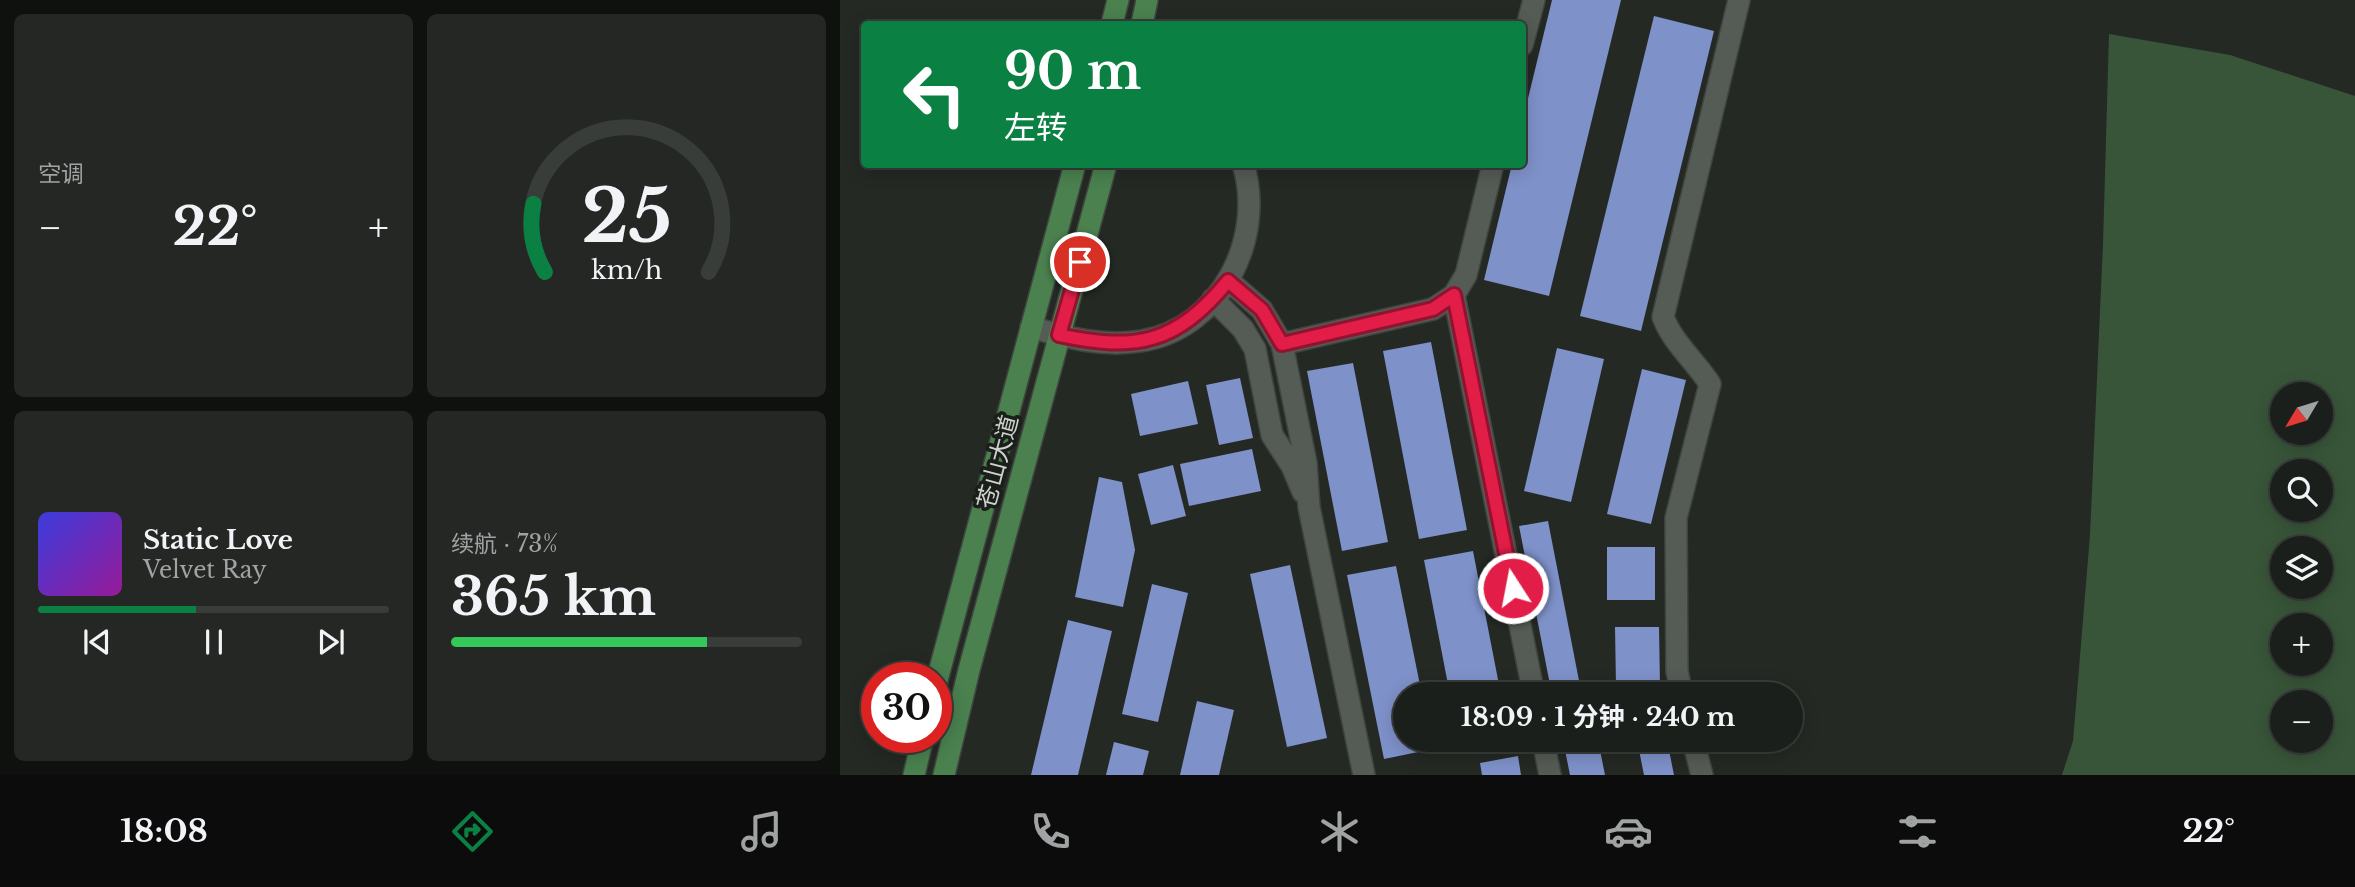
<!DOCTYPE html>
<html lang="zh">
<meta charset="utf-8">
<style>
:root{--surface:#1b1f1b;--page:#242724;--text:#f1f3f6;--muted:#a0a2a3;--line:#393d3a;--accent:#0b8043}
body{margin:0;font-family:"Libre Baskerville","Noto Sans SC",serif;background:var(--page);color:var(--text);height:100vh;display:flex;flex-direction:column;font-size:26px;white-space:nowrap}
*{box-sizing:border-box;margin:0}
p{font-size:23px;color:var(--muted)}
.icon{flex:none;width:38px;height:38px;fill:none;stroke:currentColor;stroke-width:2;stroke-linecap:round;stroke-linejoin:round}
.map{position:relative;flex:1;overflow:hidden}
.details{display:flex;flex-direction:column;gap:14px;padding:14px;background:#0f110f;width:840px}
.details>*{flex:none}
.banner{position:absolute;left:21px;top:21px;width:665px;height:147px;border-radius:7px;box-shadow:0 4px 18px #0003,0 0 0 2px var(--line);background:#0b8043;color:#fff;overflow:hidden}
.needle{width:46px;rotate:232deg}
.buttons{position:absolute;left:1430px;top:382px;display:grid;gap:14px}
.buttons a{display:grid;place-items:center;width:63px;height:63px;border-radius:50%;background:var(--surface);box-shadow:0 4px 18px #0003,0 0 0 2px var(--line);font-size:35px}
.speed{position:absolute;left:21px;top:662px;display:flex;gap:14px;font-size:35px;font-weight:700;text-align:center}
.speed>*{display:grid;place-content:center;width:91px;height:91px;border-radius:50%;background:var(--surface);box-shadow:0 4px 18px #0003,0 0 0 2px var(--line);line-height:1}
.speed .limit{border:10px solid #d22;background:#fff;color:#111}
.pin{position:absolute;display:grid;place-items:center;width:60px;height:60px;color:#fff;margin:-30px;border:4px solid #fff;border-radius:50%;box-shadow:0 2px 7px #0007}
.me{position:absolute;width:77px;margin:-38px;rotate:349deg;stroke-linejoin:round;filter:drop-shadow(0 0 5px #0008)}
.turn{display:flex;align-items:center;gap:24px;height:147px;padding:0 28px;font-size:32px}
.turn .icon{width:91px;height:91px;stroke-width:2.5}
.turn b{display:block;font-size:49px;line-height:60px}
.big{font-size:52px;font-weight:700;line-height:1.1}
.details .card{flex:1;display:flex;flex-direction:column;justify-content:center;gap:10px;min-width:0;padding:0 24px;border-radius:10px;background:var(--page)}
.details .dial{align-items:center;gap:0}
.dial svg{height:182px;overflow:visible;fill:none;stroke:var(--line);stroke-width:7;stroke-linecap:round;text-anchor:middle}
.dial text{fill:var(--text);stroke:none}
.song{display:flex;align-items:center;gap:21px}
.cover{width:84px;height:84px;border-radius:10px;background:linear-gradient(135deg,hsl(240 70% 55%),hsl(300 70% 35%))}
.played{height:7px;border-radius:4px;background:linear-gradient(90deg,var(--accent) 45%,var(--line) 45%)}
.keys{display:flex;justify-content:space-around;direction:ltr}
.heat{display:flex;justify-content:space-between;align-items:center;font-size:38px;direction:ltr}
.charge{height:10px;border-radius:5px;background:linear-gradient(90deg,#34c759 73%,var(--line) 0)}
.details .tiles{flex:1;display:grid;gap:14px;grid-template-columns:repeat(2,1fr)}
.trip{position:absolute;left:553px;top:682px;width:410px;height:70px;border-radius:35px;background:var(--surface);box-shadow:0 4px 18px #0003,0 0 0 2px var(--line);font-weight:700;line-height:70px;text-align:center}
.tabs{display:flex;height:112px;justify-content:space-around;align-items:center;background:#0b0c0b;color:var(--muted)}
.tabs .icon{width:49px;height:49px}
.tabs .current{color:var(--accent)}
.tabs b{font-size:32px;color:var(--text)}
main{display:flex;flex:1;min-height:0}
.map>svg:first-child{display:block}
</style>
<main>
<section class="details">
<div class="tiles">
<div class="card"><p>空调</p>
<div class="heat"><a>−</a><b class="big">22°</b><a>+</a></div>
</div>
<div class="card dial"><svg viewBox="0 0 100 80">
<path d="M14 69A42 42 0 1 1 86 69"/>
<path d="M14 69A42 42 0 0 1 9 39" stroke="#0b8043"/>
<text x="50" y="56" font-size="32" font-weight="700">25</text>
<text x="50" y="72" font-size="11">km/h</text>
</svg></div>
<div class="card">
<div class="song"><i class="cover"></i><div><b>Static Love</b><p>Velvet Ray</p></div></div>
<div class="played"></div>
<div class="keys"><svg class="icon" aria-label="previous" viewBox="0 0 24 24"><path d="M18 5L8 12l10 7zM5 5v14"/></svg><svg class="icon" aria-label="pause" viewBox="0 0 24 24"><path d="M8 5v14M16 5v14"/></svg><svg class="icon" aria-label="next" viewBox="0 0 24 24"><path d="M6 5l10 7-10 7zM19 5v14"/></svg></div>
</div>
<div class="card"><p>续航 · 73%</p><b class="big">365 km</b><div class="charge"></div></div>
</div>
</section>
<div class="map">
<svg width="1515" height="775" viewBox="0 0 1515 775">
<rect width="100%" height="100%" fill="#242924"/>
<path fill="#385539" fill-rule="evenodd" d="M1269,34L1390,55L1515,96V775H1222L1233,741L1250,535L1263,244ZM1442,394H1480V432H1442ZM1442,471H1480V509H1442ZM1442,548H1480V586H1442ZM1442,625H1480V663H1442ZM1442,702H1480V740H1442Z"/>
<path fill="#7e91c9" d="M712,0H781L709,296L644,280L672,164H682V123Z
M814,16L874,31L801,331L740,316Z
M591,342L627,530L579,539L543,351Z
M717,348L764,359L731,502L684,491Z
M513,363L548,542L502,551L467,371Z
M802,369L846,380L811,524L767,514Z
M400,378L413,438L379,445L366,385Z
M348,381L358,424L300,436L291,394Z
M412,449L421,491L349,506L340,464Z
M333,465L346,516L311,525L298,474Z
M259,477L282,482L295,550L283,607L235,597Z
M708,521L741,691L720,695H712L679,526Z
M767,547H815V600H767Z
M633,551L661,695H610L584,560Z
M450,565L487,738L447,747L410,574Z
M556,566L582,695H565V740H591L593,749L544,759L507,575Z
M312,584L348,593L318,722L282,714Z
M228,620L272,631L238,775H191Z
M775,627H819L820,686H776Z
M357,701L394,710L379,775H340Z
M723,740H758L765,775H730Z
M797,740H827L834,775H804Z
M274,742L309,751L303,775H266Z
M678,756L681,775H642L640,763Z"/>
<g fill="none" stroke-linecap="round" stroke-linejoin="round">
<g stroke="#3f443f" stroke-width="24">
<path id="minor" d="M682,45L694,0
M389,281L422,310L442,344L466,463L469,507L524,775
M614,295L694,695
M373,299L403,329L415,349L432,435L452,466L463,492
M191,327C227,338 263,347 301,341C381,329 426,237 403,164
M442,344L593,309L614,295L626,275L653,164
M842,695L837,671L836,518L870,384C855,361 833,343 823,317L899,0
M703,740L710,775
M853,740L862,775"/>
</g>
<g stroke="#3f443f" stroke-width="24">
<path id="major" d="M272,24L278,0
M302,24L307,0
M96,684L235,164
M74,775L83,737
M104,775L129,670L266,164"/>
</g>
<use href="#minor" stroke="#555b55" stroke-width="21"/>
<use href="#major" stroke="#4a814f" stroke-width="21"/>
</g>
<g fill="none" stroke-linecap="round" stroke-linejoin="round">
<g stroke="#92132f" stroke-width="18">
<path id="route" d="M240,262L219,335C297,352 337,343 388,281L422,310L442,344L593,309L614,295L673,588"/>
</g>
<use href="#route" stroke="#e11d48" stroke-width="12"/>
</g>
<g text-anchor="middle" stroke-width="7" stroke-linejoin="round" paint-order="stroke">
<g font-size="24" fill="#cfd2cf" stroke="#1a1f1a">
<text transform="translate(158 462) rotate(-75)" y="8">苍山大道</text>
</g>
</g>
</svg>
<div class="buttons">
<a><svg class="needle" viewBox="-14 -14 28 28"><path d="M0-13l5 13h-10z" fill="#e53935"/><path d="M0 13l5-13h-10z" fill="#a0a2a3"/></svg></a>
<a><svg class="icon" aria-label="search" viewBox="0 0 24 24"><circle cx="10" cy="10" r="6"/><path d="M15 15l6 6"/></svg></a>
<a><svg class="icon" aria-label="layers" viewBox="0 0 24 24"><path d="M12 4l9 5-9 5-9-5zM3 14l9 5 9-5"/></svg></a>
<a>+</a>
<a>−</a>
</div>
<div class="speed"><div class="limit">30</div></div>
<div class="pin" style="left:240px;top:262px;background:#d93025"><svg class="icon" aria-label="arrive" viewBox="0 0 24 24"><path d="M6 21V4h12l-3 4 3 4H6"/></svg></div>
<svg class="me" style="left:673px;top:588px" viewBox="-20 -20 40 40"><circle r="17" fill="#e11d48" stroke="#fff" stroke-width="3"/><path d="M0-11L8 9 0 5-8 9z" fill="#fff"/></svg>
<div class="trip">18:09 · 1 分钟 · 240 m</div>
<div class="banner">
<div class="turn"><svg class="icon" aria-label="left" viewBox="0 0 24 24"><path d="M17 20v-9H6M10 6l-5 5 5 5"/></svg><div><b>90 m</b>左转</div></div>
</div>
</div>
</main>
<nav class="tabs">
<b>18:08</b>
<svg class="icon current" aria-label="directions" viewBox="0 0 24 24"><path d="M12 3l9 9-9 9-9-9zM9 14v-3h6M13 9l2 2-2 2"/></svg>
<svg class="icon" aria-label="music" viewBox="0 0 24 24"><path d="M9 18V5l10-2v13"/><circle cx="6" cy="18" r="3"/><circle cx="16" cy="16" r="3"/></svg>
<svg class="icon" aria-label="phone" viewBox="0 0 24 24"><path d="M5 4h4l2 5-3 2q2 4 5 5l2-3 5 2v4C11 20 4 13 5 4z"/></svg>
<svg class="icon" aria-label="climate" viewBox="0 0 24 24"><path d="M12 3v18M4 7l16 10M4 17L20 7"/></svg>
<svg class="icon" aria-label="car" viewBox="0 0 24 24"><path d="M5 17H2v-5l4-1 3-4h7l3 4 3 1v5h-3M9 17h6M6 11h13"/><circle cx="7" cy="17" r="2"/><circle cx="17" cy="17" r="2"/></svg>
<svg class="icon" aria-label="filters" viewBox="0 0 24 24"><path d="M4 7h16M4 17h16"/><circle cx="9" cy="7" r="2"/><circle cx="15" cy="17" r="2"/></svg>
<b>22°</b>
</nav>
